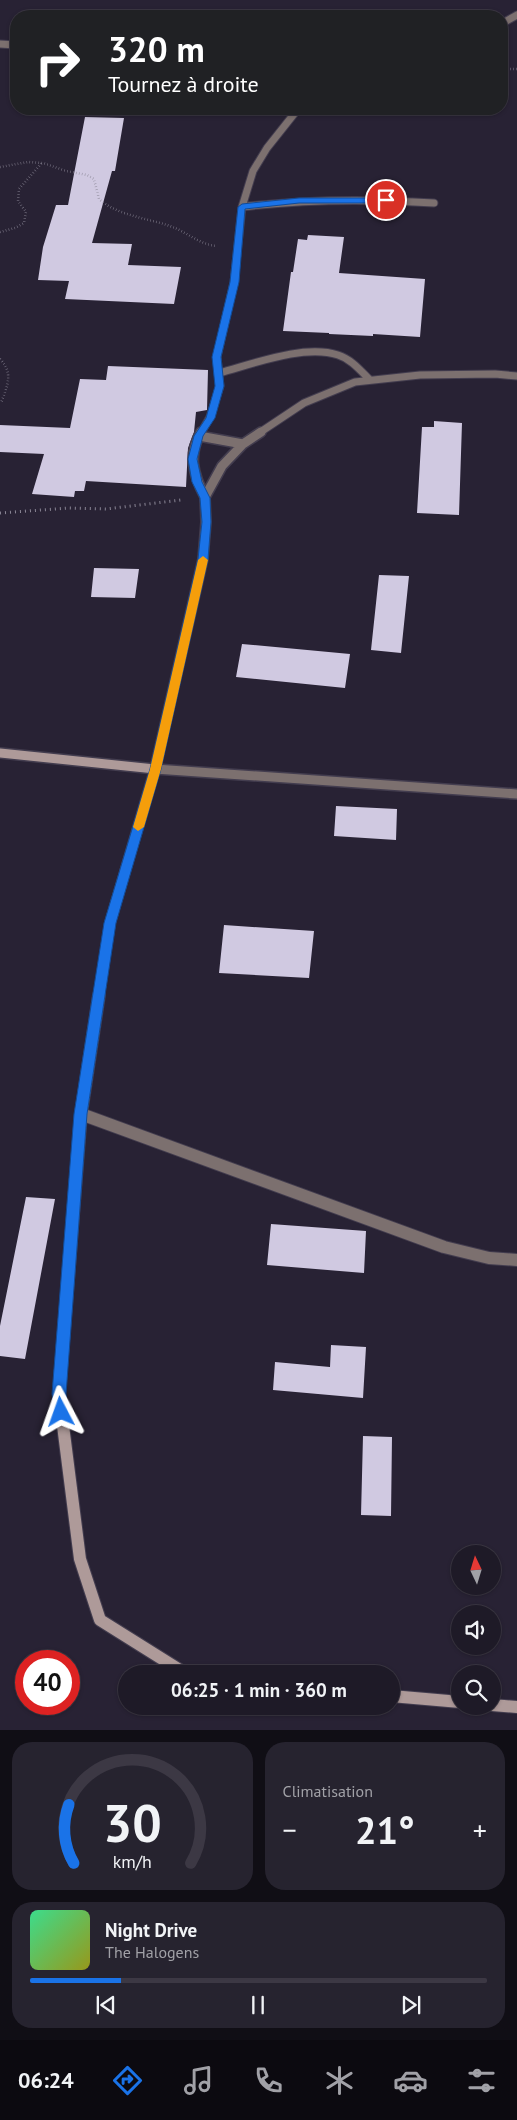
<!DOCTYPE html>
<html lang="fr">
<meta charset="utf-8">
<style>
:root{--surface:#1e1a27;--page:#26232f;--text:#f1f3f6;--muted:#a1a1a7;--line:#3c3844;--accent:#1a73e8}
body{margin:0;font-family:"PT Sans",sans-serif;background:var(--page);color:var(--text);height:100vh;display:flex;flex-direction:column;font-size:19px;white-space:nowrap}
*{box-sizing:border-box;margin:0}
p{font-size:16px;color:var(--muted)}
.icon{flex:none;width:28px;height:28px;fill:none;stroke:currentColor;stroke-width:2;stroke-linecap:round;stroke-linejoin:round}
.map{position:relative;height:1730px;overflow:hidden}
.details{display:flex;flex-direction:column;gap:12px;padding:12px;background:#100e15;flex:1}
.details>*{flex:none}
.banner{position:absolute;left:10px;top:10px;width:498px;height:105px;border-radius:20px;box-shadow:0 1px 4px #0004,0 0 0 1px var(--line);background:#202124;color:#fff;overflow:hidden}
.needle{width:32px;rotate:356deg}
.buttons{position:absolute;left:451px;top:1545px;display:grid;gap:10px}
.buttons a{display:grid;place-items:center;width:50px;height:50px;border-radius:50%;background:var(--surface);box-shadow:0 1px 4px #0004,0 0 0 1px var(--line);font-size:25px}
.speed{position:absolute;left:15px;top:1650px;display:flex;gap:10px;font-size:25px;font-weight:700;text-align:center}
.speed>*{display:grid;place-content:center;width:65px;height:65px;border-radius:50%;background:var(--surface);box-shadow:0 1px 4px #0004,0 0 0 1px var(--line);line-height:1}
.speed .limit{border:8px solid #d22;background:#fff;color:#111}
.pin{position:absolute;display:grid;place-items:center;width:42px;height:42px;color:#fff;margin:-21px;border:2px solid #fff;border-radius:50%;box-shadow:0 1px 5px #0007}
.me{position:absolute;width:55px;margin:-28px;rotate:356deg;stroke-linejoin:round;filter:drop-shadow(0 0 4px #0008)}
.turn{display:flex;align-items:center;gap:18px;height:105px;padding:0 15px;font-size:22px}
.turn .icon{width:65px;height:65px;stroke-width:2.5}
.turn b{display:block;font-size:35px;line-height:42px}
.big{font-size:38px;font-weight:700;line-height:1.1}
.details .tile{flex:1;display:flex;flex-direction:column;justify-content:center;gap:8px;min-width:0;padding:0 18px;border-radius:20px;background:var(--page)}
.details .dial{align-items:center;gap:0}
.dial svg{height:130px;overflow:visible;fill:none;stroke:var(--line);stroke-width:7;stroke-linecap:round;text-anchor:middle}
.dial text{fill:var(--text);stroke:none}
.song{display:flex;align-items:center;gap:15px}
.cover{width:60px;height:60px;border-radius:8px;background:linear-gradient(135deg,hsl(150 70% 55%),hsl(60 70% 35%))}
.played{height:5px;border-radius:2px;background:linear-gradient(90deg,var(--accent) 20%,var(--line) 20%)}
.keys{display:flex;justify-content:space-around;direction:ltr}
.heat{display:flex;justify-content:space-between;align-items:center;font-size:28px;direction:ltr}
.details .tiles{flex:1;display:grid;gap:12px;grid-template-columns:1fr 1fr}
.tile:last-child{grid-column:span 2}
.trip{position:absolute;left:118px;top:1665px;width:282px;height:50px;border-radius:25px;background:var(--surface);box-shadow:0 1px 4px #0004,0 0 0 1px var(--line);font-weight:700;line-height:50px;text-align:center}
.menu{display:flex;height:80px;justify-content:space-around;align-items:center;background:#0c0a10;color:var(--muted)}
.menu .icon{width:35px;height:35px}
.menu .on{color:var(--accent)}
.menu b{font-size:22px;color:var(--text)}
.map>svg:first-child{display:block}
</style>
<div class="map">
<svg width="517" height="1730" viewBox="0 0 517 1730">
<rect width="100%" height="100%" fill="#282234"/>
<path fill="#d0c9e1" d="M85,117L124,118L115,171H112L92,243L132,244L128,265L181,267L174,304L65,299L69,281L38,280L43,247L56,205H68Z
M308,235L344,237L339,273L425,279L420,337L373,334V336L329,334V333L283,331L291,272H293L298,239L307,240Z
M108,366L208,370L207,410L196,412L194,432L188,448L186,487L86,481L84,491H75L74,497L32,494L44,454L0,452V425L70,428L80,379L106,380Z
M434,421L462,423L459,515L417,513L422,427H434Z
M94,568L139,569L135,598L91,597Z
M379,575L409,576L401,653L371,650Z
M242,644L350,654L345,688L236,677Z
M336,806L397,809L396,840L334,836Z
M224,925L314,931L309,978L219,973Z
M26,1197L55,1199L25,1359L0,1356V1326Z
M271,1224L366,1231L364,1273L267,1265Z
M331,1345L366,1347L363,1398L273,1390L275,1362L330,1367Z
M363,1436L392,1437L391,1516L361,1515Z"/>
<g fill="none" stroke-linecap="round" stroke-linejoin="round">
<g stroke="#433d4f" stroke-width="9">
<path id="street-far2" d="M501,24L517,15
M0,44L16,45
M242,207C306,199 370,199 434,203
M219,373C253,364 304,344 338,355C351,359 360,370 369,379
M201,433L210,417L220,386L217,357L234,282L242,207L253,171L267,148L298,109
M259,433L304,403L355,382L420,375L495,374L517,376"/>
</g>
<g stroke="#433d4f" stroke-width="12">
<path id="street-far1" d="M201,432C188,455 193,474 205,497
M261,432L243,444L222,466L205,497L206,522L203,559L155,769L517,794
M199,436L243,444"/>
</g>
<g stroke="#433d4f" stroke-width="14">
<path id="street" d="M81,1114L444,1247L489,1258L517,1260"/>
</g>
<g stroke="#433d4f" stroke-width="12">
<path id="secondary-far1" d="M0,753L155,769L110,923L99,996"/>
</g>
<g stroke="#433d4f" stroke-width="14">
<path id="secondary" d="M99,995L81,1114L59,1394L80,1559L100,1620L183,1672L194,1674
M391,1696L460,1702
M492,1705L517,1707"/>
</g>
<path stroke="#8a8695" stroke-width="2.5" stroke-dasharray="0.5 2.5" stroke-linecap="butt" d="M501,69H517
M0,167L28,162L43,163L66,171L87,175L94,179L99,199C119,217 151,218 175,228C189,234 201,245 217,246
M0,232L15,228L24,223L26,212L18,201L19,189L42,163
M0,359C14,373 7,387 1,403"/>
<path stroke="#8a8695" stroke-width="3" stroke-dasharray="1 4" stroke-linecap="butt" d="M0,513L69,508L106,509L181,500"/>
<use href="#street-far2" stroke="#7c706f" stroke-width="7"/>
<use href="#street-far1" stroke="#7c706f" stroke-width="9"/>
<use href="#street" stroke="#7c706f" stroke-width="12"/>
<use href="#secondary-far1" stroke="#ae9a99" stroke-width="9"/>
<use href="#secondary" stroke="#ae9a99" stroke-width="12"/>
</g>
<path fill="#1a73e8" stroke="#114b97" d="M299,198H386L390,200L386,203H299L245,209L239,282L221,357L224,386L215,418L203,436L197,459L202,482L210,498L211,522L208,559L161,769L116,923L87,1114L66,1394L68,1412L66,1417L61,1419L56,1417L52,1394L74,1114L104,923L150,769L198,559L202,522L200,498L192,482L188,459L194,436L206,418L215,386L212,357L230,282L238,207L242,204Z"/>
<path fill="#f59e0b" d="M203,556L208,560L161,769L144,827L138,831L133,827L150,769L198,560Z"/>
</svg>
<div class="buttons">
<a><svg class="needle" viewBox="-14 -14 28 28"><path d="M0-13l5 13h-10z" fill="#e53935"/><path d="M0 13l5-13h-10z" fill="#a1a1a7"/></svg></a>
<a><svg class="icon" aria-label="sound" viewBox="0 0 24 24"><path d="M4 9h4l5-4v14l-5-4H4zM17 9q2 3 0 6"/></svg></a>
<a><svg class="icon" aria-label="search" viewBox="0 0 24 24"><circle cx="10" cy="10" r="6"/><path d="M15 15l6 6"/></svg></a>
</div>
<div class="speed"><div class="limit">40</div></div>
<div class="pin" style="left:386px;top:200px;background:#d93025"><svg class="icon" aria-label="arrive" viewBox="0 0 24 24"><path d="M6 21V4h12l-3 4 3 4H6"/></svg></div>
<svg class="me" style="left:61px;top:1412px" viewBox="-20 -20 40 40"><path d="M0-17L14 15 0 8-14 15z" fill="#1a73e8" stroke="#fff" stroke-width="4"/></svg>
<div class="trip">06:25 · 1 min · 360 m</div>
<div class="banner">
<div class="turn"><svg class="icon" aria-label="right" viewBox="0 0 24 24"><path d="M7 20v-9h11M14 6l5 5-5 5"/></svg><div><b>320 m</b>Tournez à droite</div></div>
</div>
</div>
<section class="details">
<div class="tiles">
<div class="tile dial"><svg viewBox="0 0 100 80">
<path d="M14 69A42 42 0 1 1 86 69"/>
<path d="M14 69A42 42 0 0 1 11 33" stroke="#1a73e8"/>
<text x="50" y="56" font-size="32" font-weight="700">30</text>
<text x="50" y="72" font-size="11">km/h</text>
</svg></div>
<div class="tile"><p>Climatisation</p>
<div class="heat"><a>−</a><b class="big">21°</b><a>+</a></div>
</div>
<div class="tile">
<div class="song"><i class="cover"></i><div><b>Night Drive</b><p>The Halogens</p></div></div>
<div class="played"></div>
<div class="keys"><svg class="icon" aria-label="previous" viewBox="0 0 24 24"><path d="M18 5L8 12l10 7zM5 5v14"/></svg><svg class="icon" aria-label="pause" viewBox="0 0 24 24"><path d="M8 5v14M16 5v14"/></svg><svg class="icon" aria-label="next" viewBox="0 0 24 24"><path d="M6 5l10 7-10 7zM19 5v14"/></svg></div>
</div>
</div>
</section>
<nav class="menu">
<b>06:24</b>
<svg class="icon on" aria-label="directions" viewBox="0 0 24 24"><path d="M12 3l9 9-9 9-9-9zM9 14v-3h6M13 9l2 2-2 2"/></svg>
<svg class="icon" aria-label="music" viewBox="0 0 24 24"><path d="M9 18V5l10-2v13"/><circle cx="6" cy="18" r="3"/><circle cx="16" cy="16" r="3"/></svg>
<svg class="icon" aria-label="phone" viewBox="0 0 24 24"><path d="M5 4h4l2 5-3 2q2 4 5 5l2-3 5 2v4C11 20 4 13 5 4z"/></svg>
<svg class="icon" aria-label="climate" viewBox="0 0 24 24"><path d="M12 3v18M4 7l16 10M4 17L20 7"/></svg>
<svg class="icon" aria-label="car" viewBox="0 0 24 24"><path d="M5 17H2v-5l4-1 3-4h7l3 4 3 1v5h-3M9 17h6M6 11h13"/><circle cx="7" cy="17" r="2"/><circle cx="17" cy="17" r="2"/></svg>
<svg class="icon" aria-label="filters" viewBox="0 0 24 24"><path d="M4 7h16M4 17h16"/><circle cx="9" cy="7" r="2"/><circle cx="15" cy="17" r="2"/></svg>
</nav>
